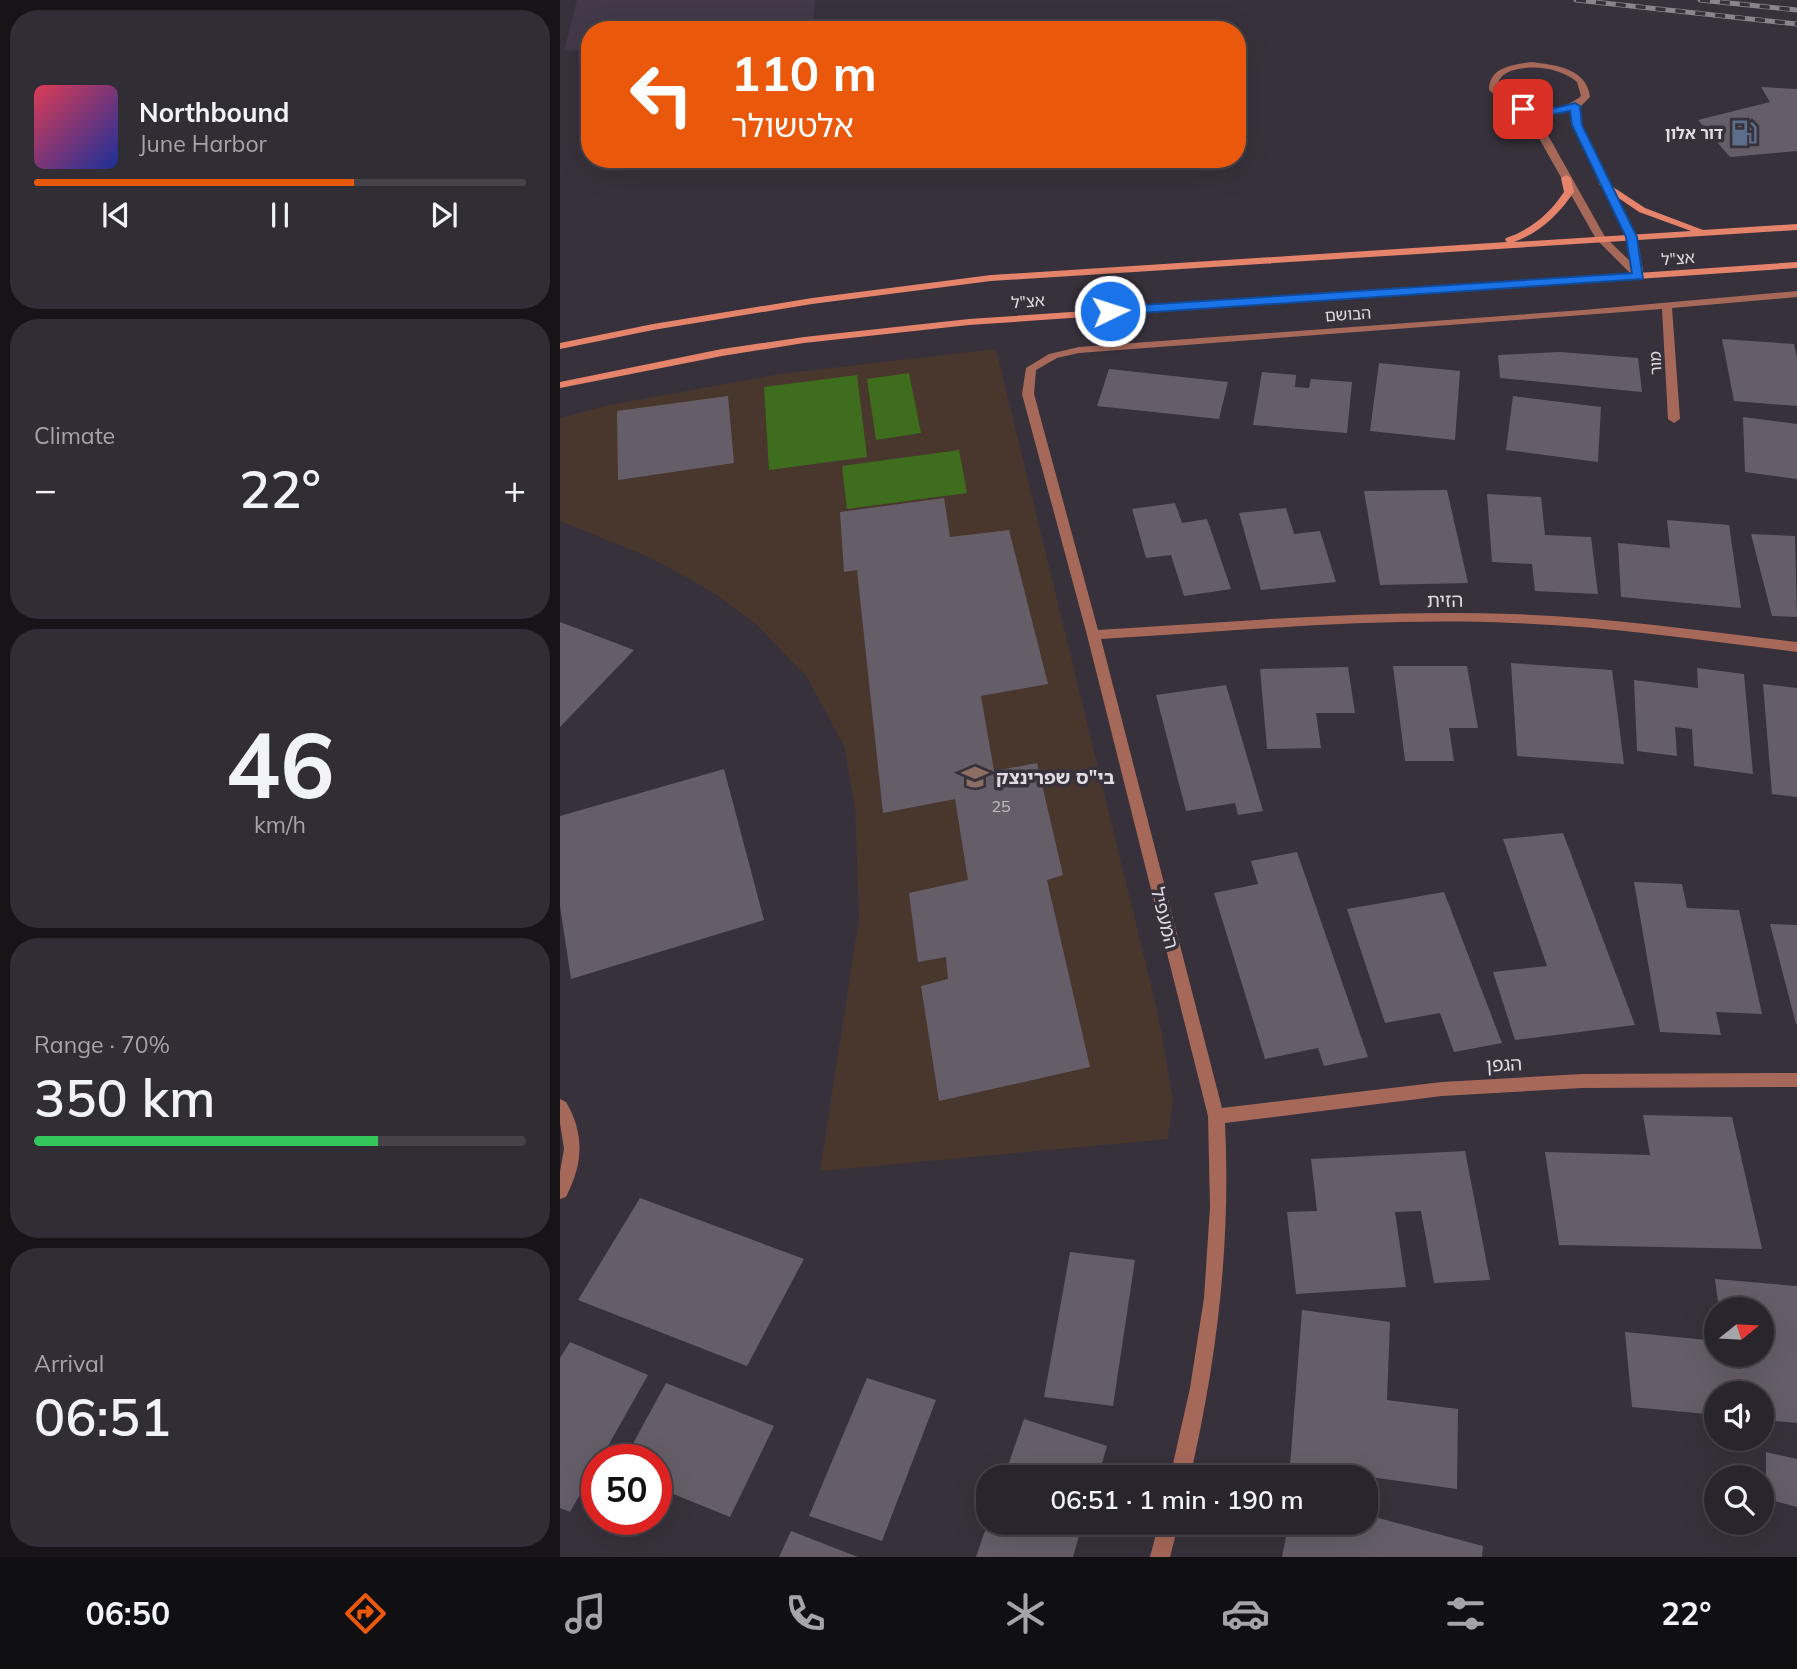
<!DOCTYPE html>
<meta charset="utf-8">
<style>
:root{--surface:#29252c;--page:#312d34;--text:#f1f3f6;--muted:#a5a5a9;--line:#454248;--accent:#ea580c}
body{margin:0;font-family:Mulish,"Noto Sans Hebrew",sans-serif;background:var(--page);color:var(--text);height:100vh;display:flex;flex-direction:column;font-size:26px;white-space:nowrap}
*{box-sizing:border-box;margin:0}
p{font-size:23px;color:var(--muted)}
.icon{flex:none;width:38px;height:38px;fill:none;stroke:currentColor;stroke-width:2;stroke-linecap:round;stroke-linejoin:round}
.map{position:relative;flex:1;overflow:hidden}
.panel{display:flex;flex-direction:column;gap:10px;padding:10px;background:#171418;width:560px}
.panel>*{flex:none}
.guide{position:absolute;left:21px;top:21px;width:665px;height:147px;border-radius:28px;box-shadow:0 7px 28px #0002,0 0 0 2px var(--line);background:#ea580c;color:#fff;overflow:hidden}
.needle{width:46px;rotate:72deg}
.tools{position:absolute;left:1144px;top:1297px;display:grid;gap:14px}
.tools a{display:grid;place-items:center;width:70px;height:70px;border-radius:50%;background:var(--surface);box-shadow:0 7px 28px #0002,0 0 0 2px var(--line);font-size:35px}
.speed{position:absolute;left:21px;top:1444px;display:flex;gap:14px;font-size:35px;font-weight:700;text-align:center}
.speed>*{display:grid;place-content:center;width:91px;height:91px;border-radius:50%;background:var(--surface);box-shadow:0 7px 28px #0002,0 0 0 2px var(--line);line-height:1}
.speed .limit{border:10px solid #d22;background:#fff;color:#111}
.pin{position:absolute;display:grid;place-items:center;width:60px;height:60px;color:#fff;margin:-30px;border-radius:14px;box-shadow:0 4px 10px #0006}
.me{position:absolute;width:77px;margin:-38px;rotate:86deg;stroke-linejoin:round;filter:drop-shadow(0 0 5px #0008)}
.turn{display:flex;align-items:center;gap:24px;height:147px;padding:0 35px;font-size:32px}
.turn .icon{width:91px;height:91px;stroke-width:2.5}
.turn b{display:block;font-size:49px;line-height:60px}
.big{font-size:52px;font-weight:600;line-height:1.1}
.panel .tile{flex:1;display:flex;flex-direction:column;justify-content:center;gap:10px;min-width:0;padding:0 24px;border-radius:28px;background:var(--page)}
.panel .dial{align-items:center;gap:0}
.dial b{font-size:91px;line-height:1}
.song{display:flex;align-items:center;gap:21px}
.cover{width:84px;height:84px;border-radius:10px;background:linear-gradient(135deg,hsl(350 70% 55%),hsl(230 70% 35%))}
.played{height:7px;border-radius:4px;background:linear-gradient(90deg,var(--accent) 65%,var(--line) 65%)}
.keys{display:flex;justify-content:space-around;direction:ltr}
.heat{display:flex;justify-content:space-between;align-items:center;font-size:38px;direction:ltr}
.charge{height:10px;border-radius:5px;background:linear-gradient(90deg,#34c759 70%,var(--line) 0)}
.trip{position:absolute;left:416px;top:1465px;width:402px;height:70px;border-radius:28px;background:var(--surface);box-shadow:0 7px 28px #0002,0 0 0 2px var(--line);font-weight:600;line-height:70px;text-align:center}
.tab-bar{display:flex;height:112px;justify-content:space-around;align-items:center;background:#100f12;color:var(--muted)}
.tab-bar .icon{width:49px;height:49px}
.tab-bar .active{color:var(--accent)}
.tab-bar b{font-size:32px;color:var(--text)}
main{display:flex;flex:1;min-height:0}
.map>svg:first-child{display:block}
</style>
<main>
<section class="panel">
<div class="tile">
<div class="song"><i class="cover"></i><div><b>Northbound</b><p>June Harbor</p></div></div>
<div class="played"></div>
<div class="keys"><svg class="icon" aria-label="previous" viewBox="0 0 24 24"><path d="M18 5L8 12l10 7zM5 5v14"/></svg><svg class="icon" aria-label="pause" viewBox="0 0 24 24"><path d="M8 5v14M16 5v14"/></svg><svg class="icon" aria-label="next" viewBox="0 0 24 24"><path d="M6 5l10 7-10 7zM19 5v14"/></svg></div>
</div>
<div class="tile"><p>Climate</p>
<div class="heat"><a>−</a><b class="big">22°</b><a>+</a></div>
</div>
<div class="tile dial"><b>46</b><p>km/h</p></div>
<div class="tile"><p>Range · 70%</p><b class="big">350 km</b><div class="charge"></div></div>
<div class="tile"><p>Arrival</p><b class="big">06:51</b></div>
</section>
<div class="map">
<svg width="1237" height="1557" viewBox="0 0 1237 1557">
<rect width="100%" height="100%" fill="#37313b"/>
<path fill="#433948" d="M17,0H255L253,30H30V50L4,51Z"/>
<path fill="#49372e" d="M436,349L598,1014L613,1099L608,1139L260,1171L299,918L295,807L284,746L247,677L196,624L154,593L91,558L0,521V418L49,405L220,374Z"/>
<path fill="#3d6d1d" d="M349,373L361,433L316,440L307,379Z
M297,375L307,457L209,470L204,387Z
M399,450L407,493L287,509L282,466Z"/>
<path fill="#655e69" d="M1201,87L1237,89V151L1170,157L1138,120L1210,102Z
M1162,339L1234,344L1237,358V406L1174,401Z
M1000,352L1078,358L1082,392L940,378L938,355Z
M819,363L900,371L895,440L810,431Z
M549,369L668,382L659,419L537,406Z
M702,372L736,375L735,387L749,388L751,379L792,382L787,433L693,425Z
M168,396L174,463L58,480L57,411Z
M953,396L1041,407L1038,462L946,450Z
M1183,417L1237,424V479L1185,472Z
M887,490L908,583L820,585L804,491Z
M927,494L981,497L985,535L1031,537L1038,594L975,591L972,564L932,562Z
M384,498L390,537L449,530L488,684L421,696L434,771L477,763L503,875L487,880L530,1067L379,1101L361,986L388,979L386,957L358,962L349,893L408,880L395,799L323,813L297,570L284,572L280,512Z
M615,503L622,523L647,519L671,589L624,596L611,555L586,558L572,509Z
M726,508L734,534L760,531L776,582L701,590L679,513Z
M1107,520L1169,525L1181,608L1061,597L1058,543L1110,548Z
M1191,534L1235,536L1237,617L1212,616Z
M0,622L74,650L0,727Z
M951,663L1052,670L1064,764L957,756Z
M833,666H907L918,728H889L894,761H845Z
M788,667L795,713H756L761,748L707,749L700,669Z
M1137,668L1184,674L1193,774L1134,766L1132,729L1115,727L1117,756L1077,751L1074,680L1138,688Z
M1203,684L1237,688V797L1212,794Z
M666,685L703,811L678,815L675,803L626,811L596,695Z
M164,769L204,920L11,979L0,906V816Z
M1003,833L1075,1025L955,1040L933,972L987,966L943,839Z
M737,852L808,1057L764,1066L758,1048L705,1059L654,893L698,884L691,861Z
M1074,882L1122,884L1127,908L1179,910L1202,1014L1156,1012L1161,1035L1100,1032Z
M884,892L942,1043L894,1052L880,1013L825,1023L787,909Z
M1210,924L1237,925V1024H1236Z
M1083,1115L1172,1117L1202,1249L999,1245L985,1152L1090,1155Z
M905,1151L930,1280L874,1283L861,1211L835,1212L846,1287L736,1294L727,1212L757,1211L751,1159Z
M80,1198L244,1259L187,1366L18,1300Z
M510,1252L575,1260L553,1406L484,1397Z
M1155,1279L1237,1286V1423L1202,1420V1393H1157V1415L1072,1407L1065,1332L1157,1341V1354H1202V1309H1159Z
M742,1310L830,1322L827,1400L898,1409L897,1489L730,1466Z
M10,1342L88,1375L40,1460H37V1465L10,1512L0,1508V1358Z
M307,1378L376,1400L322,1541L249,1516Z
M106,1383L214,1426L170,1517L96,1487V1460H64Z
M464,1419L547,1446L538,1477H444Z
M1206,1452L1237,1459V1507L1206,1499Z
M807,1515L923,1546L922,1557H722L729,1522H807Z
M428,1522H523L513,1557H416Z
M231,1531L298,1557H219Z"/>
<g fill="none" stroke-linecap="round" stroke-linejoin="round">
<path fill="#a66859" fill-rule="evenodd" d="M971,62C995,65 1027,68 1030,97L1020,107L1022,125L1077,237L1084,276L1083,278H1075L1036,239L972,126L929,90C929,67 953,65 971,62ZM965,68C983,66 1004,71 1017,82L1021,96C995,117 961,111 937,89C938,73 951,70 965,68ZM1011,110L1012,125L1067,237L1072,263L1045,237L989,137L978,122L966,112L992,115Z
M1237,291V297L1112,308L1120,419L1114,423L1108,419L1102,309L519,353L497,358L476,370L474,394L538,630C676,622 814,609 952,614C1047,617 1142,631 1237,642V652C1142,640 1048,626 953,623C815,617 678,631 541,639L662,1108L882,1082L1022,1074L1237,1073V1087L1022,1088L882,1096L665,1123C671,1243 657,1360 630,1477H610L630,1388L644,1298L650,1207L648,1116L527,635L462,394L466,368L489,354L519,347L1023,310Z
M0,1099L6,1102C25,1134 23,1164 6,1197L0,1199V1172L4,1149L0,1123Z
M599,1522H619L610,1557H590Z"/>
<path fill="#e6836b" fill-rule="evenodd" d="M1006,175L1011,178L1014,192C998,215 981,232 954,242L1131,231L1079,212L1041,186L1039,184L1044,181L1085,208L1143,230L1237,224V230L431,281L252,304L93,330L0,349V343L93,324L252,298L431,275L947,242L945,240L946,238C972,229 989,214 1004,192L1001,178Z
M1237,262V268L409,325L244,343L162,356L0,388V382L162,349L244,337L409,319Z"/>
<g stroke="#8a848d" stroke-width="5">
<path id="rail" d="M1016,0L1237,24
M1140,0L1237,10"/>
</g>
<use href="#rail" stroke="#37313b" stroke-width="3.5" stroke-dasharray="10" stroke-linecap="butt"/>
</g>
<path fill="#1a73e8" stroke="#114b97" stroke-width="2" d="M1015,103L1020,106L1022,125L1077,237L1083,279L550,315L544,311L550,307L1072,273L1066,237L1012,125L1010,111C995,115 971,117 958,109L963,106L995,108Z"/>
<defs>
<g id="fuel-bare" transform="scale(2.1)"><path d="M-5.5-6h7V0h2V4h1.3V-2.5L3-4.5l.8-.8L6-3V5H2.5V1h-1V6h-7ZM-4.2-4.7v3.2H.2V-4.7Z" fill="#5c6f8a" stroke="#37313b" stroke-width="2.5" paint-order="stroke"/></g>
<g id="school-bare" transform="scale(2.1)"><path d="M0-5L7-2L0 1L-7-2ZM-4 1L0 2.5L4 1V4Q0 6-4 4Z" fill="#8d6e63" stroke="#37313b" stroke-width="2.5" paint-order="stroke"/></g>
</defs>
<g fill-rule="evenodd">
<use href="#fuel-bare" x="1184" y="133"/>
<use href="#school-bare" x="415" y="777"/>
</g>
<g text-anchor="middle" stroke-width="7" stroke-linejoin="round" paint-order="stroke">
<g font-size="16" font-weight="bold" fill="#e1dce3" stroke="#37313b" text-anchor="end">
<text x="1163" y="139">דור אלון</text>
</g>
<g font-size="16" fill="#e1dce3" stroke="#37313b">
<text transform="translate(1118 258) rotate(-4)" y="6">אצ"ל</text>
<text transform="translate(468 301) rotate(-4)" y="6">אצ"ל</text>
<text transform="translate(788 314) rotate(-4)" y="6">הבושם</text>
<text transform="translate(1095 363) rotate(-93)" y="6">מור</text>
</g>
<g font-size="16" fill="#c2bcc4">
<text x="441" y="812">25</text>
</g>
<g font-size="19" fill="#e1dce3" stroke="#37313b">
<text transform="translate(885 600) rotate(-1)" y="7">הזית</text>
<text transform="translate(605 918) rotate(76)" y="7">המעפיל</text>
<text transform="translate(944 1064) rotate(-3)" y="7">הגפן</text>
</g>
<g font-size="19" font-weight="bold" fill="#e1dce3" stroke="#37313b" text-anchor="start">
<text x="436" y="784">בי"ס שפרינצק</text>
</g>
</g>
</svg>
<div class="tools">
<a><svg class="needle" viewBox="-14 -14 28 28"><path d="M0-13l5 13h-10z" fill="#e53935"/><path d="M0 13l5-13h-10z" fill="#a5a5a9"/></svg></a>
<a><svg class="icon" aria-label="sound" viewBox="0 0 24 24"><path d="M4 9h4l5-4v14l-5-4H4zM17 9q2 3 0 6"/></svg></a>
<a><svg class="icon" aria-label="search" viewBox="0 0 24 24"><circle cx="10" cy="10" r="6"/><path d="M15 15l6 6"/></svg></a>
</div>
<div class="speed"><div class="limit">50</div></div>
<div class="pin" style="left:963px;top:109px;background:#d93025"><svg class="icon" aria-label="arrive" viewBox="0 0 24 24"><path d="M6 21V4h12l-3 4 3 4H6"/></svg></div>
<svg class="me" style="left:550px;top:311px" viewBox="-20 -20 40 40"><circle r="17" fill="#1a73e8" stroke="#fff" stroke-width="3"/><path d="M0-11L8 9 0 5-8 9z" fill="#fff"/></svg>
<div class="trip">06:51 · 1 min · 190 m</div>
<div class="guide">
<div class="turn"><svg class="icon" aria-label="left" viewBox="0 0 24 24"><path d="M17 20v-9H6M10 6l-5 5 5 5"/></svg><div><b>110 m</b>אלטשולר</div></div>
</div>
</div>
</main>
<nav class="tab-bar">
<b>06:50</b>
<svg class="icon active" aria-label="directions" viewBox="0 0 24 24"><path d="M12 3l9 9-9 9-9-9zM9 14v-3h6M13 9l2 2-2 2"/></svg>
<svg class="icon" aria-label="music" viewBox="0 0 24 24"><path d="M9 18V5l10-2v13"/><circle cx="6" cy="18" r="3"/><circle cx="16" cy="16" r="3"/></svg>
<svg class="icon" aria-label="phone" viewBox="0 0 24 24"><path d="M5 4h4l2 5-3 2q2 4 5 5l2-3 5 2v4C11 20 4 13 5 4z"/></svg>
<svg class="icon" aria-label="climate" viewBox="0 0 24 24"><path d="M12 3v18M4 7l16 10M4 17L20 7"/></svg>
<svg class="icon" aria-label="car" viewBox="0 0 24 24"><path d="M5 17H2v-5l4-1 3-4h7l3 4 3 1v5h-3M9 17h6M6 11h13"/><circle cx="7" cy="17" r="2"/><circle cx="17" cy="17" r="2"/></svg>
<svg class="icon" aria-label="filters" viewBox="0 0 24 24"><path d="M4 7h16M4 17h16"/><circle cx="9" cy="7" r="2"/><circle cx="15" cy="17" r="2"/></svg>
<b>22°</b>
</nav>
